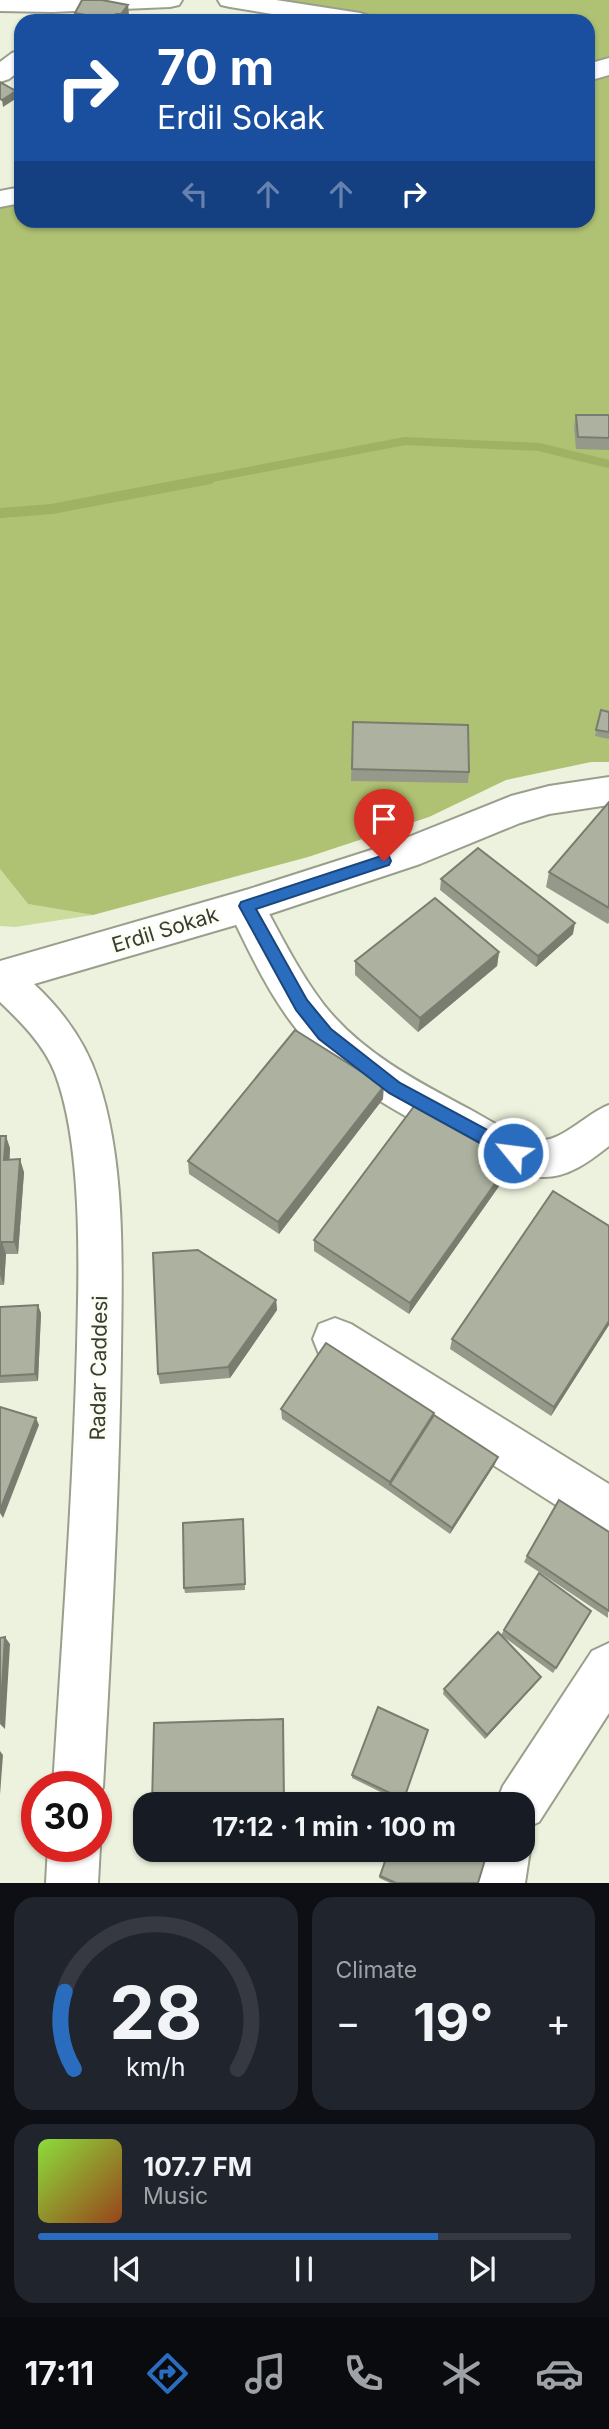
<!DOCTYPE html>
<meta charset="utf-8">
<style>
:root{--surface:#171b24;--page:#20242c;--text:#f1f3f6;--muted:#9ea1a6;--line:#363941;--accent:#2a6cbe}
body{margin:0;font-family:Inter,sans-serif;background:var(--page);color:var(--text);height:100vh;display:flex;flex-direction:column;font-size:26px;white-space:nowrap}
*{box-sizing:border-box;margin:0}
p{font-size:23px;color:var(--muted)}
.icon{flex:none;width:38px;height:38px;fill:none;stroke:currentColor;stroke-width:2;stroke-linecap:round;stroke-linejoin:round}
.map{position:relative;height:1883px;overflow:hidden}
.sheet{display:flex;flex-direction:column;gap:14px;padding:14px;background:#0d0f14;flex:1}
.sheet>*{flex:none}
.hud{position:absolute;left:14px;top:14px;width:581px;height:214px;border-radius:21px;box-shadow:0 2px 5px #0004;background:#1a4fa0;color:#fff;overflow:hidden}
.speed{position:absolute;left:21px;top:1771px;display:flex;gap:14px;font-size:35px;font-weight:700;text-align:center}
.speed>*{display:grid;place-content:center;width:91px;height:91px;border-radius:50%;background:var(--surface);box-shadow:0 2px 5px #0004;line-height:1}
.speed .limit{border:10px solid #d22;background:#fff;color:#111}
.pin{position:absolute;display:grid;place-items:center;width:60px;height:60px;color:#fff;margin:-72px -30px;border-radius:50% 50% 50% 0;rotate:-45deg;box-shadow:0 0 7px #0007}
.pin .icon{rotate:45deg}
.me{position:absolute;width:77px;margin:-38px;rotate:299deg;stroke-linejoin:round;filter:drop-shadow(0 0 5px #0008)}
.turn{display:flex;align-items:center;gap:24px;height:147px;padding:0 28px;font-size:32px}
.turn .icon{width:91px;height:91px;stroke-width:2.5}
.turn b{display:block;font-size:49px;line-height:60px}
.lanes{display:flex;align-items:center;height:66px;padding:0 28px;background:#0003;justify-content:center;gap:35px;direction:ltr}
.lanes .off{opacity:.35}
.big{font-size:52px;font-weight:700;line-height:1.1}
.sheet .tile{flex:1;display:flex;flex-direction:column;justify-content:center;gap:10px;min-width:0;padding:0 24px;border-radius:21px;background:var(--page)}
.sheet .dial{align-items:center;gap:0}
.dial svg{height:182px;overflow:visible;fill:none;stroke:var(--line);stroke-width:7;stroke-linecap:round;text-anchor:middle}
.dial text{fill:var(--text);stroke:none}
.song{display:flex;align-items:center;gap:21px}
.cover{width:84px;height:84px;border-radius:10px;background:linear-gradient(135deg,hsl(90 70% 55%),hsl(20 70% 35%))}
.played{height:7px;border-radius:4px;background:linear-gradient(90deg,var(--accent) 75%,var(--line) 75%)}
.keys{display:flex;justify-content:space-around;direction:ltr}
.heat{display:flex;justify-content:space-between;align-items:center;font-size:38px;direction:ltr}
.sheet .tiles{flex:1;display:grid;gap:14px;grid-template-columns:1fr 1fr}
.tile:last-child{grid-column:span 2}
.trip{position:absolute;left:133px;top:1792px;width:402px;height:70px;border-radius:21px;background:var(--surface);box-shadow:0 2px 5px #0004;font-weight:700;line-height:70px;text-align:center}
.tab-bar{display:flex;height:112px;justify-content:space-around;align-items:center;background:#090b0e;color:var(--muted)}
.tab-bar .icon{width:49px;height:49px}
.tab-bar .on{color:var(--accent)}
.tab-bar b{font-size:32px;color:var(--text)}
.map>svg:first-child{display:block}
</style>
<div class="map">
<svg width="609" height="1883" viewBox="0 0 609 1883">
<rect width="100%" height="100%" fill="#edf2de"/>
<path fill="#ccdc9c" d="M0,869L28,904L93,915L15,927L0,926Z"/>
<path fill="#afc172" d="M258,0H609V56L588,63V21H401Z
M609,72V762H591L506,780L429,817L308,857L93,915L28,904L0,869V205L21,201V220H588V78Z"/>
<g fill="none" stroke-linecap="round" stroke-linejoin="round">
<path stroke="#9fb162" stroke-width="8" d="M201,480L405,441L539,447L609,464"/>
<path stroke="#9fb162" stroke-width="10" d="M0,513L52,509L210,479"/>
<g stroke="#9a9f8c" stroke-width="4">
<path id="minor" d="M0,0H182L179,5L170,7L52,12L0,11Z
M218,0H276L360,13L369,16L373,21H314L230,7L221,5Z
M21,50V70L9,79L0,82V62L12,53Z
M609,58V75L588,81V64Z
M21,187V203L0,207V191Z
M246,890L259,895C279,932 298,971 324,1005C362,1053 418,1082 471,1110C493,1122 518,1140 544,1140C564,1139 589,1112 609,1105V1146C590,1161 568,1178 542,1177C512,1177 485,1159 459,1145C401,1114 339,1083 298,1031C268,994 248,949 227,906L233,895Z
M335,1318L351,1324L609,1484V1534L592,1528L319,1354L313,1339L319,1324Z
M609,1643V1713L539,1822L523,1829V1804H496L503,1786L592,1651Z
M523,1834L530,1850L525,1883H473L478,1850H523Z"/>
</g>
<g stroke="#9a9f8c" stroke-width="4">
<path id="tertiary" d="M609,777V805L549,814L520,823L420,864L246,922L34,984C63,1011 86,1043 98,1080C126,1163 122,1267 121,1353C119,1498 111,1643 103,1787L96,1804V1787H53C62,1640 73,1494 77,1347C79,1268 83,1146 55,1073C44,1045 21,1022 0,1002V961L246,890L396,842L511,796L549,786Z
M96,1837L100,1846L98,1883H46L48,1846H96Z"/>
</g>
<use href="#minor" fill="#fff" fill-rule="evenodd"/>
<use href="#tertiary" fill="#fff" fill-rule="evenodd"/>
</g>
<path fill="#949989" d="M128,5L129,17L127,21H76L75,13Z
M576,415H609V450L576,449L574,427Z
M601,710L609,712V739L595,736Z
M353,722L469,772L468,783L351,781Z
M609,802V922L608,924L546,887L549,872Z
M441,879L573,934L536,967L440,890Z
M499,952L497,966L418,1032L355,975V961Z
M383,1099L279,1234L189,1174L188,1161Z
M0,1136L10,1148L9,1160L24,1172L18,1254H6L4,1285H0Z
M512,1160L509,1172L409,1314L314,1251V1240Z
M276,1300L277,1310L230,1378L160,1384L158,1374Z
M0,1307L41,1313L38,1381L0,1383Z
M609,1325L551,1416L450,1349L452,1339Z
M281,1409L434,1413V1415L495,1464L450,1534L389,1491L282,1419Z
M243,1525L245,1590L185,1593L184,1588Z
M609,1532L608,1618L524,1562L527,1556Z
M591,1611L553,1673L501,1635L504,1630Z
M541,1677L538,1681L485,1739L443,1694L444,1689Z
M352,1775L406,1793L403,1803L352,1778Z
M388,1850L478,1883H390L379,1878Z"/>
<path fill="#787d6f" d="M128,5L129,17L127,21H122L121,14Z
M116,14L117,21H112V20Z
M16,91L17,98L3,107L2,100Z
M575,923L573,934L536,967L538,956Z
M499,952L497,966L418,1032L420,1018Z
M384,1086L383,1099L279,1234L278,1222Z
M6,1136L10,1148L9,1172L4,1160Z
M20,1159L24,1172L18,1254L14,1242Z
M512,1160L509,1172L409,1314L410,1303Z
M2,1242L6,1254L4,1285L0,1275Z
M276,1300L277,1310L230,1378L228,1367Z
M38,1305L41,1313L38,1381L35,1374Z
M609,1321V1325L551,1416L554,1407Z
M36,1418L39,1425L3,1518L0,1513V1510Z
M498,1457L495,1464L450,1534L452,1528Z
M5,1637L10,1644L5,1729L0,1724Z
M541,1677L538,1681L485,1739L487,1735Z
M0,1751L3,1755L0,1795Z"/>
<path fill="#acb29f" stroke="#787d6f" stroke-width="2" d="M82,0H102L128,5L121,14H116L112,20L75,13Z
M0,82L16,91L2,100L0,99Z
M576,415H609V438L578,437Z
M601,710L609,712V732L596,730Z
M353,722L468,725L469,772L352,769Z
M609,802V908L549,872Z
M478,848L575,923L538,956L441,879Z
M435,898L499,952L420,1018L355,961Z
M295,1030L384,1086L278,1222L188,1161Z
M418,1101L512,1160L410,1303L314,1240Z
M0,1136H6L4,1160L20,1159L14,1242H2L0,1269Z
M553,1191L609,1226V1321L554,1407L452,1339Z
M198,1250L276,1300L228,1367L158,1374L153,1253Z
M38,1305L35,1374L0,1376V1307Z
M326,1343L434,1413L390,1482L281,1409Z
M0,1407L36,1418L0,1510Z
M434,1415L498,1457L452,1528L390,1484Z
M559,1500L609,1532V1611L527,1556Z
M243,1519L245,1584L184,1588L183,1523Z
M539,1573L591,1611L556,1668L504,1630Z
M498,1632L541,1677L487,1735L444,1689Z
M5,1637L0,1721V1638Z
M378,1707L428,1730L406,1793L433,1804H403L405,1800L352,1775Z
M283,1719L284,1804H152L154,1723Z
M389,1850H488L478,1883H396L380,1876Z"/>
<path fill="#2a6cbe" stroke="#1b467c" stroke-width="2" d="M384,855L389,856L391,861L389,865L256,909L307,1000L331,1029L400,1083L519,1147L522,1153L519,1158L513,1160L507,1158L389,1093L319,1039L296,1010L239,906L241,902Z"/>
<g text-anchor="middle" stroke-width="5" stroke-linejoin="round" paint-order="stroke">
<g font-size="21" fill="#3a3c34" stroke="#fbfff2">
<text transform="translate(165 930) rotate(-17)" y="7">Erdil Sokak</text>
<text transform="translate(99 1368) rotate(-89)" y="7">Radar Caddesi</text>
</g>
</g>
</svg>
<div class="speed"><div class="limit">30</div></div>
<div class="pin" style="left:384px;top:861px;background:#d93025"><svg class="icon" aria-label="arrive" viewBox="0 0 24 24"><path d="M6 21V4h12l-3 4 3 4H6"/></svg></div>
<svg class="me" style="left:513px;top:1153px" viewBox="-20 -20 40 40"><circle r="17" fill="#2a6cbe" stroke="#fff" stroke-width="3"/><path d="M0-11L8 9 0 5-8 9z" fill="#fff"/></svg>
<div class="trip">17:12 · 1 min · 100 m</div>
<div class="hud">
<div class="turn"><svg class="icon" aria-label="right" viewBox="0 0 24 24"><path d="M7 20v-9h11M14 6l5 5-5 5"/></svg><div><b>70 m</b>Erdil Sokak</div></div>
<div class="lanes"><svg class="icon off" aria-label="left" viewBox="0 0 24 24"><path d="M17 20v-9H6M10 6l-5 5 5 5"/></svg><svg class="icon off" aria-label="ahead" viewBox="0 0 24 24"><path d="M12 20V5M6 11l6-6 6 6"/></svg><svg class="icon off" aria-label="ahead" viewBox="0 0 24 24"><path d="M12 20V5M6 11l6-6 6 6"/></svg><svg class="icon" aria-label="right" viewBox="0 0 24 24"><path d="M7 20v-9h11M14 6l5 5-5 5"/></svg></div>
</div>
</div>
<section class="sheet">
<div class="tiles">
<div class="tile dial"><svg viewBox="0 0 100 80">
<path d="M14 69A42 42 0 1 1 86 69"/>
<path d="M14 69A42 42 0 0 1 10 35" stroke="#2a6cbe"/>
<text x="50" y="56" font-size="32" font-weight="700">28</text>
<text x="50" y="72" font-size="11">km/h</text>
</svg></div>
<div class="tile"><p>Climate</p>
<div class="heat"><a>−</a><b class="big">19°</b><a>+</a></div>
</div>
<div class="tile">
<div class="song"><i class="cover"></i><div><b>107.7 FM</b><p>Music</p></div></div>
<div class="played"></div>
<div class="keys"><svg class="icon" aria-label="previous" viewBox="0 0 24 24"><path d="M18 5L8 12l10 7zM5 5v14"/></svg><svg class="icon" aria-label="pause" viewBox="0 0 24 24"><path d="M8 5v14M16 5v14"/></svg><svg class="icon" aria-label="next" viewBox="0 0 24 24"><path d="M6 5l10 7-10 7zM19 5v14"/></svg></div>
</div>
</div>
</section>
<nav class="tab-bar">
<b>17:11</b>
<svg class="icon on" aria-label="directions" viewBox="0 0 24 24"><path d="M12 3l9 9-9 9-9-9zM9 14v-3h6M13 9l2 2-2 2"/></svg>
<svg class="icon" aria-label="music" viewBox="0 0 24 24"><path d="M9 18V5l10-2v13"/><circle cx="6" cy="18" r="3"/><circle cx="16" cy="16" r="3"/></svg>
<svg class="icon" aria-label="phone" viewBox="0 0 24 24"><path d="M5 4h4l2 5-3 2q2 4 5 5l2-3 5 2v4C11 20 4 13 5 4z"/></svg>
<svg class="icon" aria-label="climate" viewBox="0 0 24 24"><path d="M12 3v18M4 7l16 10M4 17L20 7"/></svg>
<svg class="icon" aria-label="car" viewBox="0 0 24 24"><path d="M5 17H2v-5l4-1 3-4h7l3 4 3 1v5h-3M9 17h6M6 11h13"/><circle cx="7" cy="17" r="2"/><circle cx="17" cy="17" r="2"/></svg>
</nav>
